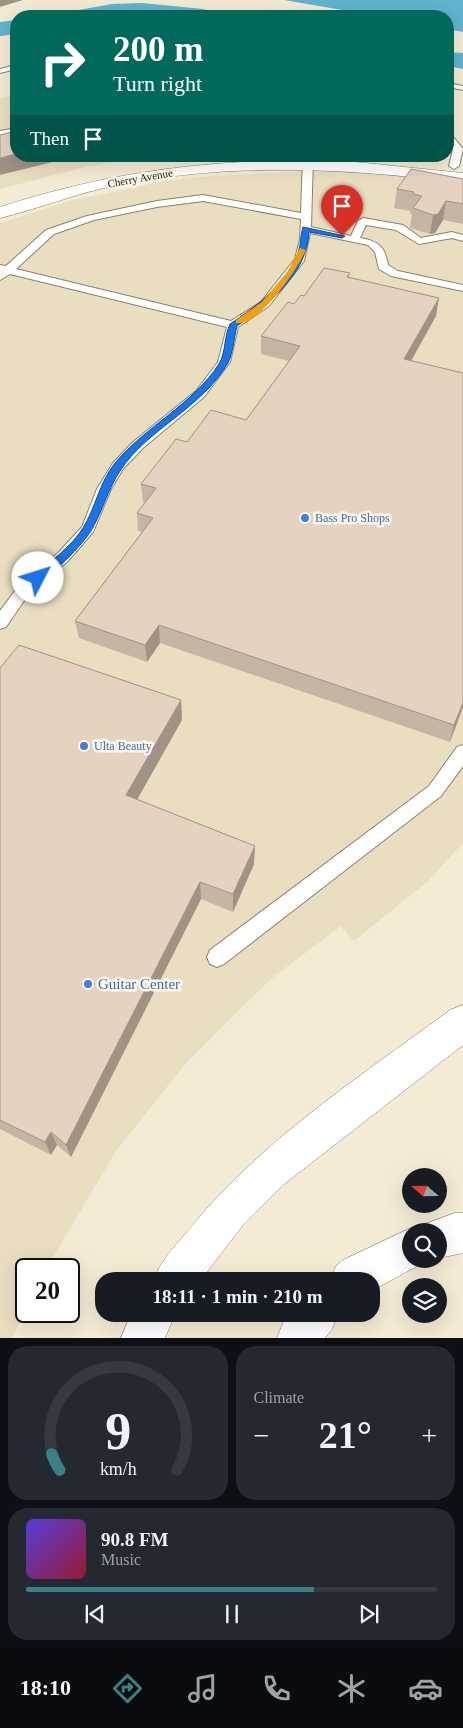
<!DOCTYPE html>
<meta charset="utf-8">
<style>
:root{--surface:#171b24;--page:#242831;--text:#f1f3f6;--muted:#9ea1a6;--line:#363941;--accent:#398184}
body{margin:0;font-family:"Times New Roman",serif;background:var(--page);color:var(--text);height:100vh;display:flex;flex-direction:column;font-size:19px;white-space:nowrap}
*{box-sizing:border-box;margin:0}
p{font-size:16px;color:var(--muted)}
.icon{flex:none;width:28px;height:28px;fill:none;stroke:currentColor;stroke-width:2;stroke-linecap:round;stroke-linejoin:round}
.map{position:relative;height:1338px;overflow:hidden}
.details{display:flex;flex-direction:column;gap:8px;padding:8px;background:#0d0f14;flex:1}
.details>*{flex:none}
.hud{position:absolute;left:10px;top:10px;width:444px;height:152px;border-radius:20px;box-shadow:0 5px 20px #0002;background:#00695c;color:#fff;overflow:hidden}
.needle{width:32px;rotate:290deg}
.buttons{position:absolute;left:402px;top:1168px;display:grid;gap:10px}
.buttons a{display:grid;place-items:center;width:45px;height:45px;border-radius:50%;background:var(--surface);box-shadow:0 5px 20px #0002;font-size:25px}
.speed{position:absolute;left:15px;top:1258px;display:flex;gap:10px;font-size:25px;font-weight:700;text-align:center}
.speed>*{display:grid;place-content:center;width:65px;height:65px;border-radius:50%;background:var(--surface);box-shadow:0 5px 20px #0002;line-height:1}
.speed .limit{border:2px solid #111;border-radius:8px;background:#fff;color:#111}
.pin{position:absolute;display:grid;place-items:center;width:42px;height:42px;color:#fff;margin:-51px -21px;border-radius:50% 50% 50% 0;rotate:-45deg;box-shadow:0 0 5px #0007}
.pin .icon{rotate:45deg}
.me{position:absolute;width:55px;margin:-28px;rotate:50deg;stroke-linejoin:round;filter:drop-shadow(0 0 4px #0008)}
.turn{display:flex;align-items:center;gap:18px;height:105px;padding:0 20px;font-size:22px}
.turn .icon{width:65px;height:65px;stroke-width:2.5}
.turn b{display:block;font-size:35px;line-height:42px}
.then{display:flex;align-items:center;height:48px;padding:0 20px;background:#0003;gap:10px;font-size:19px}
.big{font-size:38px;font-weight:700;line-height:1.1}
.details .card{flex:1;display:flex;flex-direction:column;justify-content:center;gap:8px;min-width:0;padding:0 18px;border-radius:20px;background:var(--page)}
.details .dial{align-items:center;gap:0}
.dial svg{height:130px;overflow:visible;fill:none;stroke:var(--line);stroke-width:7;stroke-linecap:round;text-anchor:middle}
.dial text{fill:var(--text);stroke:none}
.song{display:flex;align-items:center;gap:15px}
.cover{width:60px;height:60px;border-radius:8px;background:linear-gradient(135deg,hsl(250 70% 55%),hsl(350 70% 35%))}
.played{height:5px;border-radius:2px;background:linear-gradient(90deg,var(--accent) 70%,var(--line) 70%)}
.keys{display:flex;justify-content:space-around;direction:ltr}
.heat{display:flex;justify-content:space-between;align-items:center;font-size:28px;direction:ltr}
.details .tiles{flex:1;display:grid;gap:8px;grid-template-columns:1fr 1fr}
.card:last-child{grid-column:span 2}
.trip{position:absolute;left:95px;top:1272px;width:285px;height:50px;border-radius:20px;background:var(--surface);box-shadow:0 5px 20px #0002;font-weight:700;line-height:50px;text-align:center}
.tab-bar{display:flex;height:80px;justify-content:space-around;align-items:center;background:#090b0e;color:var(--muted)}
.tab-bar .icon{width:35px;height:35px}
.tab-bar .current{color:var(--accent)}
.tab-bar b{font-size:22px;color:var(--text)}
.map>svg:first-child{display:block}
</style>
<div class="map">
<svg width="463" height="1338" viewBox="0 0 463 1338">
<rect width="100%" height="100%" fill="#f4ebd4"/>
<path fill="#eadec1" d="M16,94V156H145L85,167L0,189V99Z
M329,169L377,172L463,183V843L428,881L354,941L341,926L272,978L186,1063L116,1151L46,1269H26V1310L12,1338H0V223L70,201L164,181L211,176L321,171Z"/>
<path fill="#61b3ce" d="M284,0H463V32L448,29V16H377Z"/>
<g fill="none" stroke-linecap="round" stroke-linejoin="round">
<path fill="#61b3ce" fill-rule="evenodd" d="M142,3L203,9L211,11L215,16H69L73,11L112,4Z
M16,20V34L0,36V22Z
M448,52L463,53V69L448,66Z"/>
<g stroke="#8b826d" stroke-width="2">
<path id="lane" d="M16,65V69L0,73V69Z
M448,83L463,86V90L448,87Z
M16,128V134L0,137V131Z
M448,133L451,134L463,149L459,166L454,169L449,166L453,149L448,141Z
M303,156H313L311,227L351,236L358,221L363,218L403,225L421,238L452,232L463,235V241L452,238L419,244L396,230L366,225L360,238C379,241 385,247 388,265L398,271L463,285V291L391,276L379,269L375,252L368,245L310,233L304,261L269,306L238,327L230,362L204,397L143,448L123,469L111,489L93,532L68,561L30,592L6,627L0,629V611L20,584L58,553L82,527L97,489L113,463L133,442L196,391L218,362L227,327L10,274L0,280V265L6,266L46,230L87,216L157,201L203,195L301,213ZM203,201L301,219L300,239L295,259L261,302L231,321L16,269L54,234L94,220L157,207Z
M463,745V766L441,796L224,964L217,967L210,964L207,957L210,950L429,786L457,747Z"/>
</g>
<g stroke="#8b826d" stroke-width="1">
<path id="secondary" d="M288,160L346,161L463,173V183C346,168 229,162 113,186C74,194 38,209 0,218V207C100,175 183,163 288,160Z"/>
</g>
<g stroke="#8b826d" stroke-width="1">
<path id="highway" d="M463,1005V1045L283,1185L243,1225L200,1281H153C160,1262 174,1247 187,1232C259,1142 358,1078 450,1010Z
M455,1213H463V1253L439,1258V1231H421L425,1224Z
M411,1228L420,1231H411V1259H427L425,1262L371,1291V1281H330L336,1266L343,1260Z
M131,1314H175L165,1338H121Z
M290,1314H338L332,1329L325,1338H277L283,1323Z"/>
</g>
<use href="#lane" fill="#fff" fill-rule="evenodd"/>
<use href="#secondary" fill="#fff" fill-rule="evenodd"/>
<use href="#highway" fill="#fff" fill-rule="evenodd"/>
</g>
<path fill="#c5b5a5" d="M463,179V224L443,220L435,233L430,234L410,228L412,214H410L411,211L394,208L397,189Z
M350,273L349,277L436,316L411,361L463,373V707L450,742L160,643L147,662L79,638L75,621L142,532L138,531L137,513L145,502H143L141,484L187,442L246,420L289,361L261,354V336L304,296Z
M0,668L181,700L182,720L137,799L254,864L233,912L201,899L71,1157L57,1145L51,1155L0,1129Z"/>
<path fill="#a09386" d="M0,0H23L0,7Z
M16,154V156H77L0,175V158Z
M446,201L443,220L435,233L430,234L433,215Z
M439,298L436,316L402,377L404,359Z
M159,625L160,643L147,662L145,645Z
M181,700L182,720L129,814L126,795Z
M463,703V707L450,742L454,725Z
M255,846L254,864L233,912V894Z
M200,882L201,899L71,1157L66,1145Z
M51,1132L57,1145L51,1155L45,1142Z"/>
<path fill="#e5d2c0" stroke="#a09386" d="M16,131V154L0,158V135Z
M411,169L463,179V204L446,201L438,214L433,215L413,208L422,196L413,194L414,192L397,189Z
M324,268L350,273L347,277L439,298L404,359L463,373V703L454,725L159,625L145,645L75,621L153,518L137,513L156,488L141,484L176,439L187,442L211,410L246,420L300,346L261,336L288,302L294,304L301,295L304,296Z
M19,645L181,700L126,795L255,846L233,894L200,882L66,1145L51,1132L45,1142L0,1120V668Z"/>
<path fill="#1a73e8" stroke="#114b97" d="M303,227L345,236L342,238L309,232C307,274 269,304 237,326C234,338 233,353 228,363C200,410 147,429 120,471C108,489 103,510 92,529C86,541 46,584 34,581V575C51,561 71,547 83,528C96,507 99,483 115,463C146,426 192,405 219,364C226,352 224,336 230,324C255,307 283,287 296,258C301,248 300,237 303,227Z"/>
<path fill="#f59e0b" d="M300,248L306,250C297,269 260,326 236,323V320L262,302L288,271Z"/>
<g fill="#3f7fe0" stroke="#fef8ea" stroke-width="2">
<circle cx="305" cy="518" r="5"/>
<circle cx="84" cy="746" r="5"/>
<circle cx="88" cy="984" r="5"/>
</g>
<g text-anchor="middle" stroke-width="5" stroke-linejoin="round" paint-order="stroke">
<g font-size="11" fill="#2c2920" stroke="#fef8ea">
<text transform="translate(140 178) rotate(-10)" y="4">Cherry Avenue</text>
</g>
<g font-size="12" fill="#366cbe" stroke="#fef8ea" text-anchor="start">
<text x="315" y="522">Bass Pro Shops</text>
<text x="94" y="750">Ulta Beauty</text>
</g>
<g font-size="15" fill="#366cbe" stroke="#fef8ea" text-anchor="start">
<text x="98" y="989">Guitar Center</text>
</g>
</g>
</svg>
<div class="buttons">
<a><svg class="needle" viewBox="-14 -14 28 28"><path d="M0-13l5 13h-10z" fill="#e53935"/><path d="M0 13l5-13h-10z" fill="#9ea1a6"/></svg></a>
<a><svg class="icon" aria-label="search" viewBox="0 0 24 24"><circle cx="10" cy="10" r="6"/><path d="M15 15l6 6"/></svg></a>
<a><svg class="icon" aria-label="layers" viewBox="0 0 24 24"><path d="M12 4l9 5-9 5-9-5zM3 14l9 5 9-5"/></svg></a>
</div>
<div class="speed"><div class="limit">20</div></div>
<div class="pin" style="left:342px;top:236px;background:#d93025"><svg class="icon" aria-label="arrive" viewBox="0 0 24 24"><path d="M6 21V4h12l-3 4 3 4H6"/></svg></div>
<svg class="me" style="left:38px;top:578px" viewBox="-20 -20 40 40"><circle r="19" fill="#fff"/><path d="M0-13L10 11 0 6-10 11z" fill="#1a73e8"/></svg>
<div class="trip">18:11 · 1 min · 210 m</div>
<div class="hud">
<div class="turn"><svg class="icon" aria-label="right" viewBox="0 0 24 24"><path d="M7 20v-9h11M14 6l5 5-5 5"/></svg><div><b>200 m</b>Turn right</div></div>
<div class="then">Then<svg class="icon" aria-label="arrive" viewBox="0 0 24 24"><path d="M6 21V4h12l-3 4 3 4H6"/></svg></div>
</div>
</div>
<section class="details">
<div class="tiles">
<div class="card dial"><svg viewBox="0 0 100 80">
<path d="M14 69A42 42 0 1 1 86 69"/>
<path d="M14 69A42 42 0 0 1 9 59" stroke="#398184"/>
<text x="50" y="56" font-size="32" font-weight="700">9</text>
<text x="50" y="72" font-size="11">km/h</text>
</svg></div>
<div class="card"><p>Climate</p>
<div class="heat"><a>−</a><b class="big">21°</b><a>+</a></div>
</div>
<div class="card">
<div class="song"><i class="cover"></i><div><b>90.8 FM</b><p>Music</p></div></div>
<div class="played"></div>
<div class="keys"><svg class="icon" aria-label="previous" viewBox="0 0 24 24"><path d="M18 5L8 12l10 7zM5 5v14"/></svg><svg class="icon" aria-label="pause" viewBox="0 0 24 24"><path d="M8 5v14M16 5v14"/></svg><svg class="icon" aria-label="next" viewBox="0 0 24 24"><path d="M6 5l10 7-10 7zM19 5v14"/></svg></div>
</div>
</div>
</section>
<nav class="tab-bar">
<b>18:10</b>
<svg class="icon current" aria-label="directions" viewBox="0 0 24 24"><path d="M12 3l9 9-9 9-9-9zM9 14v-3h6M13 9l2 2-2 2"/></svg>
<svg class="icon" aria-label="music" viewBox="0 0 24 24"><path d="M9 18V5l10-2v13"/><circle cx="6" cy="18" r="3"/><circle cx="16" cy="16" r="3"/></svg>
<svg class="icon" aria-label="phone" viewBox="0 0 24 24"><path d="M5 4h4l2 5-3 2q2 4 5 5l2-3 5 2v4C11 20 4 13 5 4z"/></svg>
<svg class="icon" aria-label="climate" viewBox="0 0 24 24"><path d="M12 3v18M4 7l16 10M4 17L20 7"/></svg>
<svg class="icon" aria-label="car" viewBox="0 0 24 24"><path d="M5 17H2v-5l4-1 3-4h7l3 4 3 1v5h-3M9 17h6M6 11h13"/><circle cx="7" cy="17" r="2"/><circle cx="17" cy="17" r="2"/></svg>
</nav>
